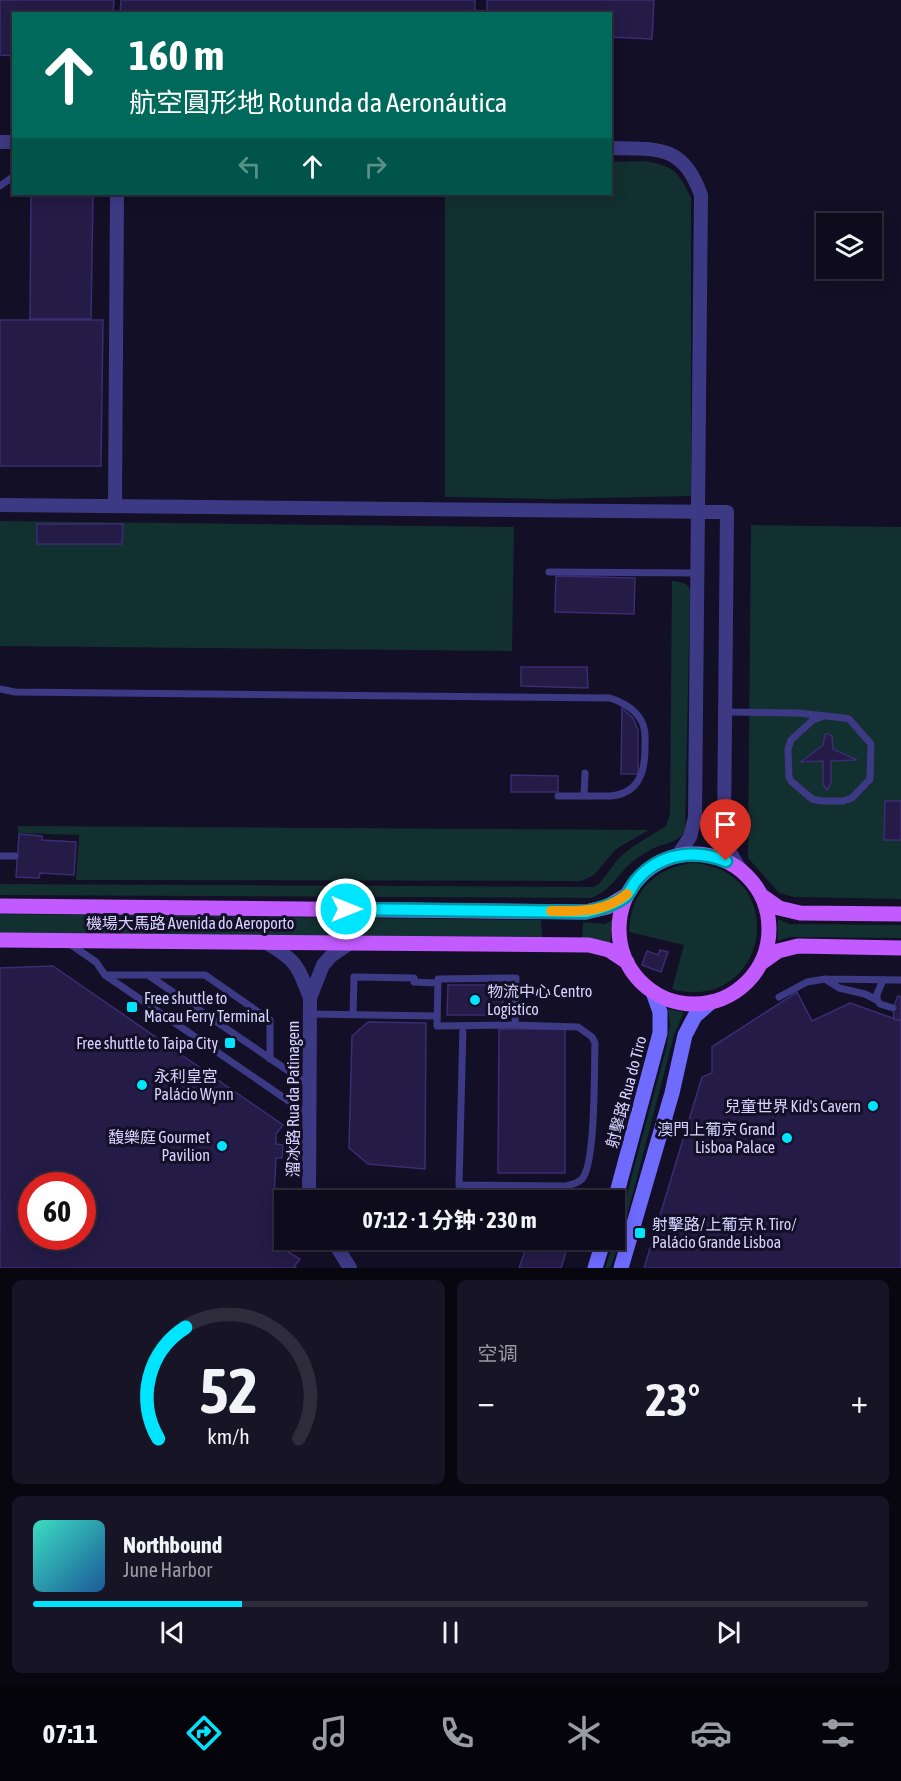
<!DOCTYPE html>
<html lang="zh">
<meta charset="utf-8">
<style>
:root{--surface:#0e0b1c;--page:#171425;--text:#f1f3f6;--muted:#9b9ba3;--line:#2e2b3b;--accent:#00e5ff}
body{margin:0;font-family:"Asap Condensed","Noto Sans SC",sans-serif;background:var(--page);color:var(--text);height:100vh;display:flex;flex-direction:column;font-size:22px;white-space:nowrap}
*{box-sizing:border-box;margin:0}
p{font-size:20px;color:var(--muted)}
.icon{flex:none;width:33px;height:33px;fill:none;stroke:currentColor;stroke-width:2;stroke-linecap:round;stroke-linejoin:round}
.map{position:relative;height:1268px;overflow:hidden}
.panel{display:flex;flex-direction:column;gap:12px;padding:12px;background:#08060f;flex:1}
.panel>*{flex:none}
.hud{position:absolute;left:12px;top:12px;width:600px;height:183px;border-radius:0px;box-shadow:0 3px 15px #0003,0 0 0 2px var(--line);background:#00695c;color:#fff;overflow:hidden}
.buttons{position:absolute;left:816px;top:213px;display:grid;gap:12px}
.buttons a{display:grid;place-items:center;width:66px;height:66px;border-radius:0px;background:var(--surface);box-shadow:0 3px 15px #0003,0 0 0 2px var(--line);font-size:30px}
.speed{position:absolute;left:18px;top:1172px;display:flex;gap:12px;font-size:30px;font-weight:700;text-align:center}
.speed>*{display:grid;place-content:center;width:78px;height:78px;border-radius:50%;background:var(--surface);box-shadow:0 3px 15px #0003,0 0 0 2px var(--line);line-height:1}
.speed .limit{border:9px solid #d22;background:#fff;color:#111}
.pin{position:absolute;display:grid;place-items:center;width:51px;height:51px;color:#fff;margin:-62px -26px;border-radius:50% 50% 50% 0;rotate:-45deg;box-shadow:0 0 6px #0007}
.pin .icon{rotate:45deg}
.me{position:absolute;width:66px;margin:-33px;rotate:90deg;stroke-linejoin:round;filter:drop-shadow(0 0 4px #0008)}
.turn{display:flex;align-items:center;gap:21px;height:126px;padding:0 18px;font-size:27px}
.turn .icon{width:78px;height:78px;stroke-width:2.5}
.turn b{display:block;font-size:42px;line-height:51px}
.lanes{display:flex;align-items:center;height:57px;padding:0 18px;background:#0003;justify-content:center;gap:30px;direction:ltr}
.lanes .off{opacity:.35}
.big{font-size:45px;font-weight:700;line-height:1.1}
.panel .tile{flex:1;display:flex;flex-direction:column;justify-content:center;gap:9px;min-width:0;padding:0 21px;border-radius:9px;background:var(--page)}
.panel .dial{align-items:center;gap:0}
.dial svg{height:156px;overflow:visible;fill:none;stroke:var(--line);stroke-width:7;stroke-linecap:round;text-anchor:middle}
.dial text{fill:var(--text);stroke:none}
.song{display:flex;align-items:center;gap:18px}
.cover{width:72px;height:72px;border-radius:9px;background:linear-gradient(135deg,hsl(170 70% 55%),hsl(210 70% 35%))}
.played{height:6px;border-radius:3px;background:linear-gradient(90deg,var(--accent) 25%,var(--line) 25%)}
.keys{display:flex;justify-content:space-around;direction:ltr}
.heat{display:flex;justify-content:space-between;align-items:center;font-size:33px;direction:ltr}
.panel .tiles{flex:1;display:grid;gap:12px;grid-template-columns:1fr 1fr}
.tile:last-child{grid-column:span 2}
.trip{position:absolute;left:274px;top:1190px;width:351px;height:60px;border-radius:0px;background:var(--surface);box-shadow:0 3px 15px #0003,0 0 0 2px var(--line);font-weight:700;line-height:60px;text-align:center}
.tabs{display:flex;height:96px;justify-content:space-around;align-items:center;background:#06040b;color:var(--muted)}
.tabs .icon{width:42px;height:42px}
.tabs .current{color:var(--accent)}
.tabs b{font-size:27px;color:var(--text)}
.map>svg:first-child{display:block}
</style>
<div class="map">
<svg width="901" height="1268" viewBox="0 0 901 1268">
<rect width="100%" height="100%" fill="#130f26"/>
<path fill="#12302f" d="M645,161C674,166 679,172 691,198V496L554,499L445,497V194H610L611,162Z
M0,521L514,527L512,651L0,646Z
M751,525L901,527V899L794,897L779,893L748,858Z
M672,581C681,582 688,582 690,591L685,832C677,843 664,843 652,849C646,852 641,856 636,859C619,871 612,892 590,898L0,895V884L593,887L599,884L619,858L632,847L666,826L670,814Z
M18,826L649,830L616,849L594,875L581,881L76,880L79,835L18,833Z
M695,863C794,874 766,1015 672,989L684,945L629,932C630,892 656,866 695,863Z
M0,914L541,920L542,937L0,933Z
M778,919L789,924L901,925V938L790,937L778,941Z
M612,920L610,946L602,940H582L583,922L605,924Z
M668,1009L684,1012L674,1035L621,1239L610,1268H605L614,1242L666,1049L670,1025Z"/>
<path fill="#241b47" stroke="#3b2d73" stroke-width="1.5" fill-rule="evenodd" d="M0,0H114L113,14H14V56L0,55Z
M121,0H475V14H120Z
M487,0H654L652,39L610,37V14H487Z
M31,194H93L91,319H30Z
M0,320H103L101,466H0Z
M37,524H123L122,544H37Z
M556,576L635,578L634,614L555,612Z
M521,667H587L588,688L521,686Z
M622,708L633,718L638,730V774H621Z
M825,734H828L832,736L833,749L857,760L831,761V783L827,790L823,784V761L801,762L823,745Z
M511,775L558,776V792H511Z
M885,801H901V840H884Z
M19,834L42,836V840L76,842L74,875L40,873L39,878L16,877Z
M660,950L668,952L661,972L642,965L647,951L658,955Z
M53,966L283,1125L276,1134V1144L283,1145L282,1158H276L274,1197L282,1196L283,1209H276V1216L285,1222L281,1230L285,1232V1239H296L288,1252L300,1259L294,1267L296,1268H0V968ZM32,1185H82V1236H32Z
M448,985H503V1015H447Z
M797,992L812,1021L850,1003L901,1021V1268H644L702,1077L712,1073V1047Z
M898,996L901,997V1021L894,1019L893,1008Z
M368,1022L426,1023L425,1169L368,1164L349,1148L352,1036Z
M499,1029H565V1173H498Z
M529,1239H540L567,1249L561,1268H519Z"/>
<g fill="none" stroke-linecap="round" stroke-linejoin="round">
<path stroke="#3d3a85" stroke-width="7" d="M0,186L14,176
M549,572L697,573
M0,689L15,692L610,698C622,702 634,708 641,720C646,728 645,738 645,748C645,772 639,793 611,796H558
M725,712L798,713L844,718L849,719L871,744L870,779L852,798L843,801H821L812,799L791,781L789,777L788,749L791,740L813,720L824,716
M584,796L585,773
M0,856H15
M70,944L96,962L105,975L309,1115
M105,975H205L270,1020V1059
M148,975L309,1085
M516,978L515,1025L437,1026L438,979Z
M825,979L839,988L865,994L877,1000
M883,980L877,994V1000L880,1004L893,1008
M779,997L807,982L825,979L901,980
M310,1014L436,1016
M353,1015L354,977L414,978V982L437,983
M463,1026L459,1185L565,1186C571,1185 578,1183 582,1179C596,1164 594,1067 595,1043L592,1037L578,1027L515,1025
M664,1119L685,1128"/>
<path stroke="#3d3a85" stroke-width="14" d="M0,142H14
M610,148C657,149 683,144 701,195L695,817L690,837L678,855
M0,505L727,512L724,830L729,851L740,869
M115,506L117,194
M265,942C296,960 298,965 310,998
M309,1200L310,998L323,965L331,956L350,943
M332,1239L350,1268"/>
<path stroke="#6f6bff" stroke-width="15" d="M615,1200L660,1033V1012L653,992
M595,1268L604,1239
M621,1268L672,1093L685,1035L695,1016L711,1002"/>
<path stroke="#c25bff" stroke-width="15" d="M619 929a75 75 0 1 1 150 0a75 75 0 1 1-150 0Z
M762,896L779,908L800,913L901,914
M0,906L586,912L607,907L627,895
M0,940L589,945L609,950L627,962
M761,963L778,951L798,946L901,948"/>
</g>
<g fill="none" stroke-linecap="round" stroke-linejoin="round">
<g stroke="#0095a6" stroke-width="15">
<path id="route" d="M346,909L586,912C600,909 615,905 626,896C630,892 632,886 636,881C659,853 694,849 726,861"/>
</g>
<use href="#route" stroke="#00e5ff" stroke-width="10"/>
<path stroke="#f59e0b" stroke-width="10" d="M551,911C580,911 604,913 627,894"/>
</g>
<g fill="#00e5ff" stroke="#130f26" stroke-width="2">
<circle cx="475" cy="1000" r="6"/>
<rect x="126" y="1001" width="12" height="12" rx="3"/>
<rect x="224" y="1037" width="12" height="12" rx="3"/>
<circle cx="142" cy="1085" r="6"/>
<circle cx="873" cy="1106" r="6"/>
<circle cx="787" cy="1138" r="6"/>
<circle cx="222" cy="1146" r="6"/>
<rect x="634" y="1227" width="12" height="12" rx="3"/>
</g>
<g text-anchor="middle" stroke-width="6" stroke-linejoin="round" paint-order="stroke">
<g font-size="16" fill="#d9d4ff" stroke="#130f26">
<text x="190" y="929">機場大馬路 Avenida do Aeroporto</text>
<text transform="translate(626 1092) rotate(-75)" y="6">射擊路 Rua do Tiro</text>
<text transform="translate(293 1099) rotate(-90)" y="6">溜冰路 Rua da Patinagem</text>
</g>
<g font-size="16" fill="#d9d4ff" stroke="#130f26" text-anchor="start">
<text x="487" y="997">物流中心 Centro<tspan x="487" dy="18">Logistico</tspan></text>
<text x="144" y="1004">Free shuttle to<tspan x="144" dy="18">Macau Ferry Terminal</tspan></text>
<text x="218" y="1049" text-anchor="end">Free shuttle to Taipa City</text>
<text x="154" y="1082">永利皇宮<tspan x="154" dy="18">Palácio Wynn</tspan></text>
<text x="861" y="1112" text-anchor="end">兒童世界 Kid's Cavern</text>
<text x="775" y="1135" text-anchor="end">澳門上葡京 Grand<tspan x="775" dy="18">Lisboa Palace</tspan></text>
<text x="210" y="1143" text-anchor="end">馥樂庭 Gourmet<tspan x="210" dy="18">Pavilion</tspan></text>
<text x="652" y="1230">射擊路/上葡京 R. Tiro/<tspan x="652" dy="18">Palácio Grande Lisboa</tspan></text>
</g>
</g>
</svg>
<div class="buttons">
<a><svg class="icon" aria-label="layers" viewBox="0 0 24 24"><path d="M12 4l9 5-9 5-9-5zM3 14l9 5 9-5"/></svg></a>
</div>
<div class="speed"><div class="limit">60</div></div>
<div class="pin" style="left:726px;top:861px;background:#d93025"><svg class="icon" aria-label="arrive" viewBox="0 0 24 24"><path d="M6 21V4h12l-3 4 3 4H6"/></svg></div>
<svg class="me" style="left:346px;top:909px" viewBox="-20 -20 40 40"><circle r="17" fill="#00e5ff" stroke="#fff" stroke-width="3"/><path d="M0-11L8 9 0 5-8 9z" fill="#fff"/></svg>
<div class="trip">07:12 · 1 分钟 · 230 m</div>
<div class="hud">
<div class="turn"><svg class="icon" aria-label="ahead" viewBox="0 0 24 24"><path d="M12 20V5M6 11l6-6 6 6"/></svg><div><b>160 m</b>航空圓形地 Rotunda da Aeronáutica</div></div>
<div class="lanes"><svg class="icon off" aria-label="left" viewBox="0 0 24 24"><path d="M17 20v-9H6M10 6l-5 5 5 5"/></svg><svg class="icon" aria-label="ahead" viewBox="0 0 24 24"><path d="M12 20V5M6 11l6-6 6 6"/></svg><svg class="icon off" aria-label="right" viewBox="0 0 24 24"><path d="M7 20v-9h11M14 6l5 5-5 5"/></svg></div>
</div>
</div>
<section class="panel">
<div class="tiles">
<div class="tile dial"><svg viewBox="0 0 100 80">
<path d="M14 69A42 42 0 1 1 86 69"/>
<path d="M14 69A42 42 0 0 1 28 12" stroke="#00e5ff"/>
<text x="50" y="56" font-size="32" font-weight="700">52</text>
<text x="50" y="72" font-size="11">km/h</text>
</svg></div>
<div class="tile"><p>空调</p>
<div class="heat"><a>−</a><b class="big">23°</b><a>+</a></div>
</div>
<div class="tile">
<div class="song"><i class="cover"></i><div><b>Northbound</b><p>June Harbor</p></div></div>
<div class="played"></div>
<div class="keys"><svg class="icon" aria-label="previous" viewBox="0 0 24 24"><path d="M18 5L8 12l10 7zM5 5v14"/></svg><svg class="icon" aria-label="pause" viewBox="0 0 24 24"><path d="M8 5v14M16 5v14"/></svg><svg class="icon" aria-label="next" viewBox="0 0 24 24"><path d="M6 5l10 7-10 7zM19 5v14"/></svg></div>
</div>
</div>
</section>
<nav class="tabs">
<b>07:11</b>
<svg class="icon current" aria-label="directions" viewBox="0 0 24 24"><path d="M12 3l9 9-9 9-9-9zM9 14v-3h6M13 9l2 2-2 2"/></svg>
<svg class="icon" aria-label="music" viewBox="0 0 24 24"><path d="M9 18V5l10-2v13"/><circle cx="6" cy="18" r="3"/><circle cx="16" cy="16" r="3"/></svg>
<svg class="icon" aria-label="phone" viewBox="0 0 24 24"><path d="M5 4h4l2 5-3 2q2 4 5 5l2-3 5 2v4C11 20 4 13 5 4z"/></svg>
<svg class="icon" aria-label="climate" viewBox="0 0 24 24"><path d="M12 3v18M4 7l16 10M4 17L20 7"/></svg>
<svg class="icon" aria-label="car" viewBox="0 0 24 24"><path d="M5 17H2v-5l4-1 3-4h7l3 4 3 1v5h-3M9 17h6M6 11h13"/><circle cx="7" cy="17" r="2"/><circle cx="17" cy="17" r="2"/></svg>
<svg class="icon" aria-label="filters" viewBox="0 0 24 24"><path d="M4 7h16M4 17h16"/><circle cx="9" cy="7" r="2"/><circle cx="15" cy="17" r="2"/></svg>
</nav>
